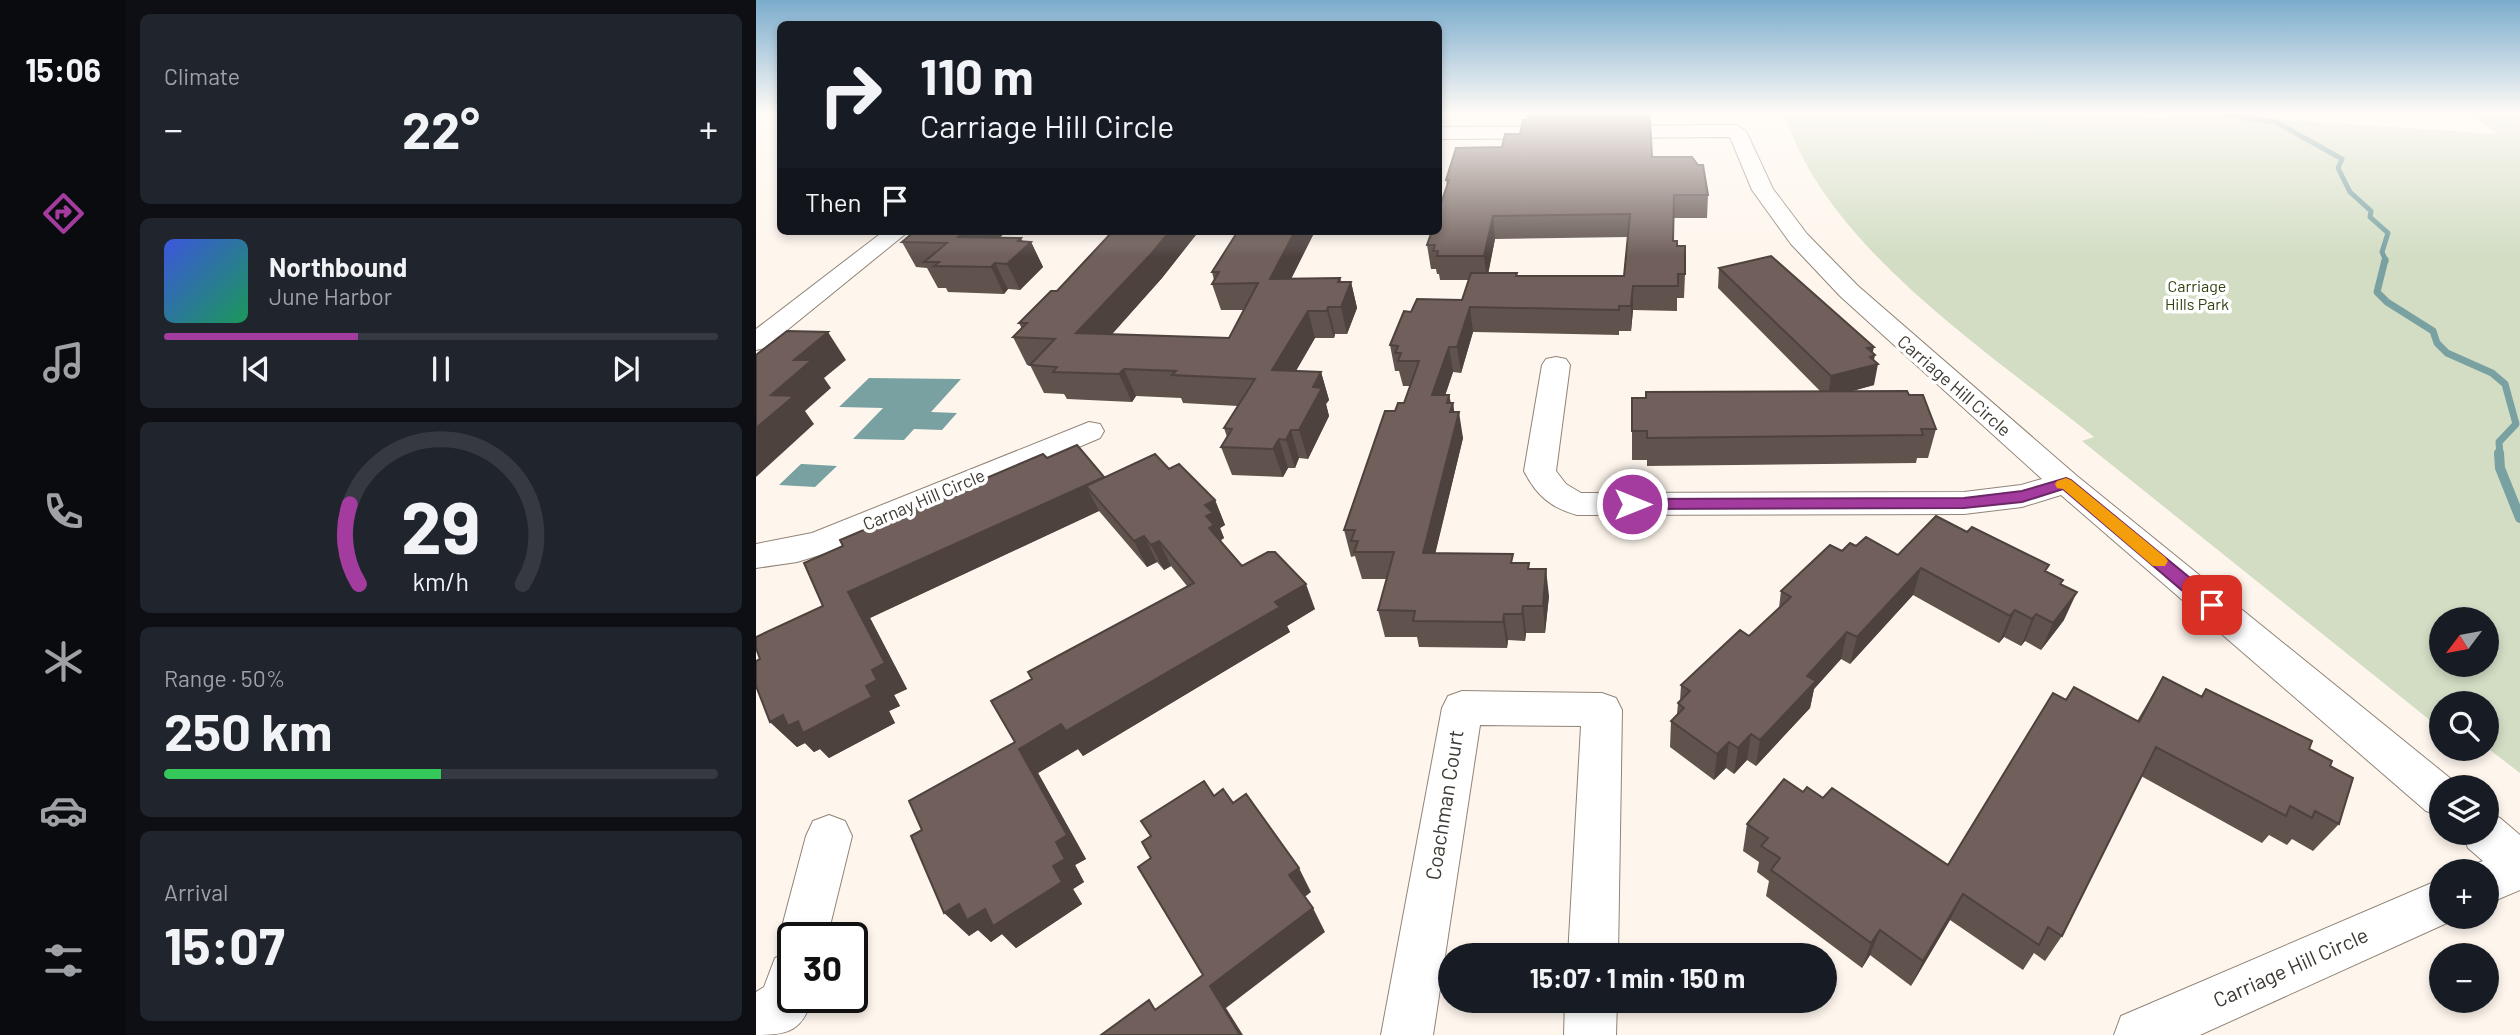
<!DOCTYPE html>
<meta charset="utf-8">
<style>
:root{--surface:#171b24;--page:#20242c;--text:#f1f3f6;--muted:#9ea1a6;--line:#363941;--accent:#a43c9f}
body{margin:0;font-family:Barlow,sans-serif;background:var(--page);color:var(--text);height:100vh;display:flex;flex-direction:column;font-size:26px;white-space:nowrap}
*{box-sizing:border-box;margin:0}
p{font-size:23px;color:var(--muted)}
.icon{flex:none;width:38px;height:38px;fill:none;stroke:currentColor;stroke-width:2;stroke-linecap:round;stroke-linejoin:round}
.map{position:relative;flex:1;overflow:hidden}
.drawer{display:flex;flex-direction:column;gap:14px;padding:14px;background:#0d0f14;width:630px}
.drawer>*{flex:none}
.banner{position:absolute;left:21px;top:21px;width:665px;height:214px;border-radius:10px;box-shadow:0 4px 10px #0003;background:#171b24;color:var(--text);overflow:hidden}
.needle{width:46px;rotate:238deg}
.tools{position:absolute;left:1673px;top:607px;display:grid;gap:14px}
.tools a{display:grid;place-items:center;width:70px;height:70px;border-radius:50%;background:var(--surface);box-shadow:0 4px 10px #0003;font-size:35px}
.speed{position:absolute;left:21px;top:922px;display:flex;gap:14px;font-size:35px;font-weight:700;text-align:center}
.speed>*{display:grid;place-content:center;width:91px;height:91px;border-radius:50%;background:var(--surface);box-shadow:0 4px 10px #0003;line-height:1}
.speed .limit{border:4px solid #111;border-radius:10px;background:#fff;color:#111}
.pin{position:absolute;display:grid;place-items:center;width:60px;height:60px;color:#fff;margin:-30px;border-radius:14px;box-shadow:0 4px 10px #0006}
.me{position:absolute;width:77px;margin:-38px;rotate:90deg;stroke-linejoin:round;filter:drop-shadow(0 0 5px #0008)}
.turn{display:flex;align-items:center;gap:24px;height:147px;padding:0 28px;font-size:32px}
.turn .icon{width:91px;height:91px;stroke-width:2.5}
.turn b{display:block;font-size:49px;line-height:60px}
.then{display:flex;align-items:center;height:66px;padding:0 28px;background:#0003;gap:14px;font-size:26px}
.big{font-size:52px;font-weight:700;line-height:1.1}
.drawer .widget{flex:1;display:flex;flex-direction:column;justify-content:center;gap:10px;min-width:0;padding:0 24px;border-radius:10px;background:var(--page)}
.drawer .dial{align-items:center;gap:0}
.dial svg{height:182px;overflow:visible;fill:none;stroke:var(--line);stroke-width:7;stroke-linecap:round;text-anchor:middle}
.dial text{fill:var(--text);stroke:none}
.song{display:flex;align-items:center;gap:21px}
.cover{width:84px;height:84px;border-radius:10px;background:linear-gradient(135deg,hsl(230 70% 55%),hsl(150 70% 35%))}
.played{height:7px;border-radius:4px;background:linear-gradient(90deg,var(--accent) 35%,var(--line) 35%)}
.keys{display:flex;justify-content:space-around;direction:ltr}
.heat{display:flex;justify-content:space-between;align-items:center;font-size:38px;direction:ltr}
.charge{height:10px;border-radius:5px;background:linear-gradient(90deg,#34c759 50%,var(--line) 0)}
.trip{position:absolute;left:682px;top:943px;width:399px;height:70px;border-radius:35px;background:var(--surface);box-shadow:0 4px 10px #0003;font-weight:700;line-height:70px;text-align:center}
main{display:flex;flex:1;min-height:0}
.tabs{display:flex;flex-direction:column;width:126px;justify-content:space-around;align-items:center;background:#090b0e;color:var(--muted)}
.tabs .icon{width:49px;height:49px}
.tabs .selected{color:var(--accent)}
.tabs b{font-size:32px;color:var(--text)}
.map>svg:first-child{display:block}
</style>
<main>
<nav class="tabs">
<b>15:06</b>
<svg class="icon selected" aria-label="directions" viewBox="0 0 24 24"><path d="M12 3l9 9-9 9-9-9zM9 14v-3h6M13 9l2 2-2 2"/></svg>
<svg class="icon" aria-label="music" viewBox="0 0 24 24"><path d="M9 18V5l10-2v13"/><circle cx="6" cy="18" r="3"/><circle cx="16" cy="16" r="3"/></svg>
<svg class="icon" aria-label="phone" viewBox="0 0 24 24"><path d="M5 4h4l2 5-3 2q2 4 5 5l2-3 5 2v4C11 20 4 13 5 4z"/></svg>
<svg class="icon" aria-label="climate" viewBox="0 0 24 24"><path d="M12 3v18M4 7l16 10M4 17L20 7"/></svg>
<svg class="icon" aria-label="car" viewBox="0 0 24 24"><path d="M5 17H2v-5l4-1 3-4h7l3 4 3 1v5h-3M9 17h6M6 11h13"/><circle cx="7" cy="17" r="2"/><circle cx="17" cy="17" r="2"/></svg>
<svg class="icon" aria-label="filters" viewBox="0 0 24 24"><path d="M4 7h16M4 17h16"/><circle cx="9" cy="7" r="2"/><circle cx="15" cy="17" r="2"/></svg>
</nav>
<section class="drawer">
<div class="widget"><p>Climate</p>
<div class="heat"><a>−</a><b class="big">22°</b><a>+</a></div>
</div>
<div class="widget">
<div class="song"><i class="cover"></i><div><b>Northbound</b><p>June Harbor</p></div></div>
<div class="played"></div>
<div class="keys"><svg class="icon" aria-label="previous" viewBox="0 0 24 24"><path d="M18 5L8 12l10 7zM5 5v14"/></svg><svg class="icon" aria-label="pause" viewBox="0 0 24 24"><path d="M8 5v14M16 5v14"/></svg><svg class="icon" aria-label="next" viewBox="0 0 24 24"><path d="M6 5l10 7-10 7zM19 5v14"/></svg></div>
</div>
<div class="widget dial"><svg viewBox="0 0 100 80">
<path d="M14 69A42 42 0 1 1 86 69"/>
<path d="M14 69A42 42 0 0 1 10 34" stroke="#a43c9f"/>
<text x="50" y="56" font-size="32" font-weight="700">29</text>
<text x="50" y="72" font-size="11">km/h</text>
</svg></div>
<div class="widget"><p>Range · 50%</p><b class="big">250 km</b><div class="charge"></div></div>
<div class="widget"><p>Arrival</p><b class="big">15:07</b></div>
</section>
<div class="map">
<svg width="1764" height="1035" viewBox="0 0 1764 1035">
<rect width="100%" height="100%" fill="#fef6ed"/>
<path fill="#d2ddc4" fill-rule="evenodd" d="M1028,112H1290L1418,119L1411,112H1505L1511,119L1742,134L1711,112H1764V773L1734,750L1720,757L1711,749H1731V704H1685V729L1326,441L1338,437C1233,352 1068,246 1028,112ZM1685,620H1731V665H1685Z"/>
<path fill="#79a1a2" d="M113,378L205,379L175,412L201,413L186,430L158,429L148,440L97,439L127,408L83,407Z
M45,464H46L81,466L59,487L23,485Z"/>
<g fill="none" stroke-linecap="round" stroke-linejoin="round">
<path stroke="#79a1a2" stroke-width="5" d="M1129,112H1174
M1450,112L1520,122L1586,159L1582,168L1594,192L1615,211L1614,217L1632,233L1626,252L1630,261"/>
<path stroke="#79a1a2" stroke-width="7" d="M1629,260L1621,292L1631,302L1677,331L1681,343L1691,353L1736,373L1749,384L1760,424L1743,442L1744,455"/>
<path stroke="#79a1a2" stroke-width="10" d="M1743,453L1744,468L1764,518"/>
<g stroke="#918478" stroke-width="2">
<path id="street" d="M981,125L990,131L1017,189L1051,234L1102,286L1321,476L1700,783L1702,788H1685V816L1670,811L1305,495L1266,507L1208,514L821,515C795,508 780,495 768,471L786,365L790,359L800,357L810,359L814,365L800,471L810,484L825,493L1208,492L1265,485L1286,479L1084,296L1035,244L996,190L974,137L682,139V127Z
M128,231H153L9,348L0,350V329Z
M333,422L344,424L348,431L344,438L80,550L41,562L0,568V544L56,533Z
M706,691L846,693L860,698L866,710L862,956H812L825,726L724,725L677,1035H625L686,708L692,696Z
M1731,813L1744,818L1764,835V890L1731,904V872H1712L1714,866L1727,861L1712,848L1706,833H1731Z
M73,815L89,821L96,836L71,938H37V998H56C47,1031 32,1035 0,1035V992L8,987L19,958L29,954L23,938L50,836L57,821Z
M1685,879V917L1702,918L1444,1035H1358L1365,1016Z
M809,1001H861L860,1035H808Z"/>
</g>
<use href="#street" fill="#fff" fill-rule="evenodd"/>
</g>
<path fill="#60524d" fill-rule="evenodd" d="M770,112H894L896,157L952,195L951,218H917V241L921,246L929,274L928,298H921V311L877,310L875,331H863V335L717,332L705,373L697,372L689,395H693L695,403H697L698,412L707,438L679,553L758,563H773V569L793,596L789,633H770L769,641L752,640L751,648L663,647L661,637H629L622,610L631,579H606L599,556L595,557L588,530L639,411L648,403L654,386H647L643,371H639L634,345L655,312L706,300L713,280H684L683,274H681L680,269H675L671,245L691,186L690,180L746,147L764,134L771,120ZM872,237L868,276H761V273H732L739,239Z
M153,231H251L243,238L275,242L287,267L264,290L252,289L248,294L192,292L190,288H182L171,268L160,267L146,242L155,234Z
M357,231H443L406,278L356,334L473,338L488,310H465L456,284L458,280L456,272L482,231H559L535,279L584,278L585,282H595L601,308L591,334H579L578,338H559L540,371L565,372L573,400L570,404L573,416L552,459L543,458L539,468H532L527,477L476,475L465,447L471,437L468,428L482,406L427,403L425,398L380,396L376,402L311,399L308,394L288,393L274,365H275H271L257,337L266,329L263,323L301,291Z
M963,268L1116,353L1118,360V385L1095,391L1153,395L1180,429L1172,458H1161L1160,463L891,466V460H876V426L1065,392L962,288Z
M291,458L349,478L413,469L459,500L469,525L464,528L468,538L465,540L466,543L486,566L559,609L531,626L534,632L327,756L322,749L282,773L330,859L319,865L328,882L317,889L326,904L260,948L246,934L235,942L222,930L213,936L166,830L259,742L276,679L431,586L415,566L408,570L401,562L391,567L343,511L114,618L151,689L138,695L144,706L133,711L139,723L73,758L64,749L58,752L49,743L41,747L14,722L4,659L67,606Z
M1100,546L1142,555L1290,572L1307,580L1305,585L1308,620L1285,650L1269,641L1265,646L1248,637L1243,643L1157,595L1094,664L1085,659L1058,689L1054,708L1000,766L991,760L978,774L970,768L958,780L914,747L915,721L921,714L922,703L924,701L925,685L993,636L1023,608L1025,591L1086,551Z
M1407,677L1445,696L1450,689L1553,749L1574,766L1583,824L1557,851L1536,839L1531,845L1513,835L1506,843L1385,776L1306,936L1289,961L1278,953L1267,970L1194,920L1155,986L1114,955L1106,968L1010,896L1013,881L1001,872L1003,862L987,851L991,824L1047,792L1067,798L1192,865L1310,700L1381,721Z"/>
<path fill="#4e423f" d="M737,216L739,239L731,280L728,256Z
M209,231H251L215,263L202,237Z
M414,231H443L406,278L333,360L320,333Z
M539,231H559L522,305L514,279Z
M265,238L269,247L275,242L287,267L264,290L251,264L262,241Z
M239,263L252,289L248,294L235,267Z
M584,278L588,298L595,282L601,308L591,334L585,307L582,282Z
M877,286V310L875,331V306Z
M572,307L579,334L578,338L571,311Z
M714,307L717,332L705,373L701,347Z
M552,311L559,338L524,398L516,370Z
M72,332L90,360L68,378L75,388L49,411L58,424L0,477V428L15,395L38,360Z
M693,347L697,372L681,420L676,395Z
M1118,347L1116,356L1119,355L1117,365L1122,364L1118,385L1072,398L1075,376L1111,348Z
M368,369L380,396L376,402L363,374Z
M565,372L573,400L570,404L573,416L552,459L543,430L557,387Z
M693,395L695,408L697,403L700,424L703,412L707,438L673,580L667,553Z
M535,430L543,458L539,468L530,440Z
M523,439L532,468L527,477L517,449Z
M348,477L330,486L343,511L114,618L151,689L138,695L144,706L133,711L139,723L73,758L64,749L58,752L49,743L41,747L14,722L27,715L110,686L116,670L92,592Z
M459,500L469,525L464,528L468,538L465,540L469,550L453,528L450,516L449,505Z
M388,536L401,562L391,567L378,541Z
M403,541L415,566L408,570L395,545Z
M1165,568L1157,595L1094,664L1101,637Z
M790,569L793,596L789,633L787,606Z
M550,584L559,609L531,626L534,632L327,756L322,749L282,773L330,859L319,865L328,882L317,889L326,904L260,948L246,934L235,942L222,930L213,936L188,913L203,904L297,866L300,842L263,749Z
M1321,592L1308,620L1285,650L1297,623Z
M767,606L770,633L769,641L766,614Z
M1259,610L1248,637L1243,643L1254,616Z
M748,614L752,640L751,648L747,622Z
M1280,614L1269,641L1265,646L1276,619Z
M1091,632L1085,659L1058,689L1054,708L1000,766L1004,740L1051,676Z
M995,734L991,760L978,774L982,748Z
M973,742L970,768L958,780L961,754Z
M543,868L555,892L546,899L533,875Z
M1207,894L1194,920L1155,986L1167,961Z
M557,908L569,932L470,1008L487,1035H484L454,986Z
M1124,930L1114,955L1106,968L1115,943Z"/>
<path fill="#705f5a" stroke="#4e423f" stroke-width="2" d="M894,119L896,157H936L942,165H947L952,195H918L917,241H921V246H929V274H922V286H877L875,306H863V310L714,307L701,347H693L676,395H693L691,403H697L694,412H703L667,553L757,554L755,563H773L772,569H790L787,606H767L766,614H748L747,622L657,621L659,611L622,610L638,552H598L602,541H595L599,530H588L629,411H639L642,403H648L663,361H642L645,353H639L642,346L634,345L648,311L655,312L661,299L706,300L715,273H761L760,276H868L874,214L737,216L728,256H681L682,251H677L679,245H671L676,231H682V212L693,180H690L700,148L746,147L749,134H764L767,120Z
M159,231H209L202,237L265,238L262,241L275,242L251,264L239,263L235,267L178,266L183,262H168L191,243L146,242Z
M357,231H414L396,253L320,333L473,338L502,283L456,284L463,272H456L482,231H539L514,279L584,278L582,282H595L585,307H572L571,311H552L516,370L565,372L557,387L566,388L543,430H535L530,440L523,439L517,449L465,447L476,429L468,428L499,379L416,375L420,371L368,369L363,374L297,372L301,367L274,365L299,339L257,337L271,323H263L295,291H301Z
M1015,256L1118,347L1111,348L1119,355L1114,357L1122,364L1075,376L963,268Z
M31,331L72,332L38,360H56L15,395L38,396L0,428V355Z
M1151,391L1153,395H1167L1180,429H1165L1167,435L891,438V431H876V398H890V392Z
M321,445L348,477L92,592L129,663L116,670L121,680L110,686L116,697L47,733L42,721L32,726L27,715L14,722L0,686V661L4,659L0,648V637L67,606L48,563L87,546L84,540L287,454L291,458Z
M399,454L413,469L423,464L459,500L449,505L457,513L450,516L458,525L453,528L486,566L512,552H519L550,584L519,602L524,607L310,731L305,724L263,749L311,835L300,842L309,859L297,866L306,882L237,926L229,909L211,920L203,904L188,913L155,836L166,830L153,801L259,742L235,701L276,679L272,672L438,583L403,541L395,545L388,536L378,541L330,486Z
M1180,516L1211,532L1216,527L1293,565L1289,571L1307,580L1304,584L1321,592L1297,623L1280,614L1276,619L1259,610L1254,616L1165,568L1101,637L1091,632L1051,676L1060,681L1004,740L995,734L982,748L973,742L961,754L915,721L928,708L922,703L934,691L925,685L984,630L993,636L1035,597L1025,591L1074,545L1086,551L1094,543L1100,546L1110,537L1142,555Z
M1407,677L1446,697L1450,689L1556,741L1553,749L1576,761L1574,766L1597,778L1583,824L1559,811L1556,818L1534,806L1530,816L1400,747L1306,936L1292,927L1283,945L1207,894L1167,961L1124,930L1115,943L1015,870L1024,858L1005,846L1012,838L991,824L1028,779L1047,792L1051,787L1067,798L1076,788L1192,865L1297,693L1310,700L1318,687L1383,722Z
M448,781L458,796L467,789L477,803L490,794L543,868L533,875L557,908L454,986L484,1035H345L393,1000L399,1010L447,975L382,867L395,858L386,842L395,836L385,821Z"/>
<linearGradient id="sky" x2="0" y2="1"><stop stop-color="#7baccc"/><stop offset="0.44" stop-color="#fffbf7"/><stop offset="1" stop-color="#fffbf7" stop-opacity="0"/></linearGradient>
<rect width="1764" height="257" fill="url(#sky)"/>
<path fill="#a43c9f" stroke="#6b2767" stroke-width="2" d="M1310,478L1315,480L1462,601L1464,605L1462,610H1449L1307,489L1266,502L1208,508L876,509L868,504L876,499L1208,498L1266,491Z"/>
<path fill="#f59e0b" d="M1310,478L1315,480L1409,557L1412,561L1409,566H1397L1307,489L1301,488L1299,484L1301,481Z"/>
<g text-anchor="middle" stroke-width="7" stroke-linejoin="round" paint-order="stroke">
<g font-size="16" fill="#314212" stroke="#fff">
<text x="1441" y="292">Carriage<tspan x="1441" dy="18">Hills Park</tspan></text>
</g>
<g font-size="18" fill="#3e3933" stroke="#fff">
<text transform="translate(1198 386) rotate(41)" y="6">Carriage Hill Circle</text>
<text transform="translate(168 500) rotate(-23)" y="6">Carnay Hill Circle</text>
</g>
<g font-size="21" fill="#3e3933" stroke="#fff">
<text transform="translate(689 805) rotate(-81)" y="7">Coachman Court</text>
<text transform="translate(1535 968) rotate(-24)" y="7">Carriage Hill Circle</text>
</g>
</g>
</svg>
<div class="tools">
<a><svg class="needle" viewBox="-14 -14 28 28"><path d="M0-13l5 13h-10z" fill="#e53935"/><path d="M0 13l5-13h-10z" fill="#9ea1a6"/></svg></a>
<a><svg class="icon" aria-label="search" viewBox="0 0 24 24"><circle cx="10" cy="10" r="6"/><path d="M15 15l6 6"/></svg></a>
<a><svg class="icon" aria-label="layers" viewBox="0 0 24 24"><path d="M12 4l9 5-9 5-9-5zM3 14l9 5 9-5"/></svg></a>
<a>+</a>
<a>−</a>
</div>
<div class="speed"><div class="limit">30</div></div>
<div class="pin" style="left:1456px;top:605px;background:#d93025"><svg class="icon" aria-label="arrive" viewBox="0 0 24 24"><path d="M6 21V4h12l-3 4 3 4H6"/></svg></div>
<svg class="me" style="left:876px;top:504px" viewBox="-20 -20 40 40"><circle r="17" fill="#a43c9f" stroke="#fff" stroke-width="3"/><path d="M0-11L8 9 0 5-8 9z" fill="#fff"/></svg>
<div class="trip">15:07 · 1 min · 150 m</div>
<div class="banner">
<div class="turn"><svg class="icon" aria-label="right" viewBox="0 0 24 24"><path d="M7 20v-9h11M14 6l5 5-5 5"/></svg><div><b>110 m</b>Carriage Hill Circle</div></div>
<div class="then">Then<svg class="icon" aria-label="arrive" viewBox="0 0 24 24"><path d="M6 21V4h12l-3 4 3 4H6"/></svg></div>
</div>
</div>
</main>
